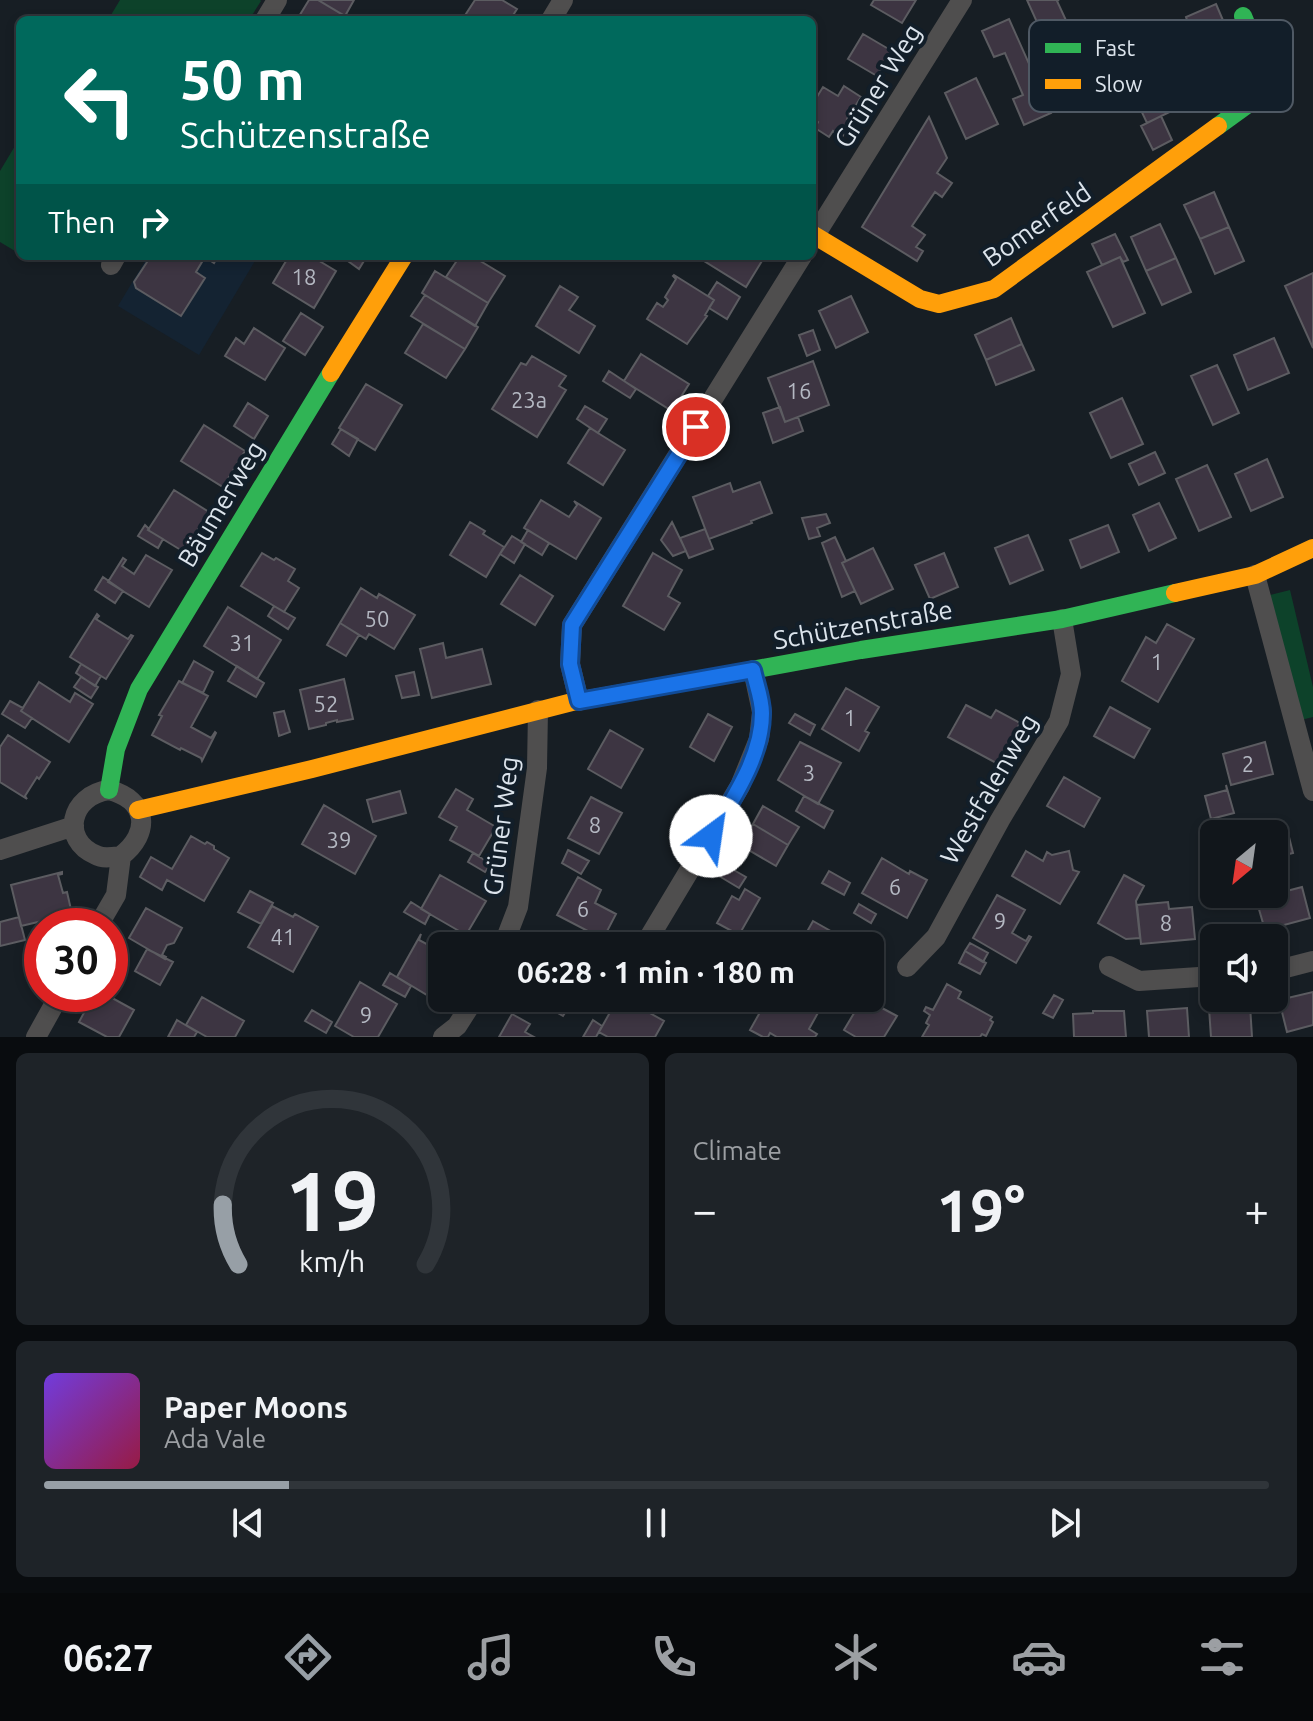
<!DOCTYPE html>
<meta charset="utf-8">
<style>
:root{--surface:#11161b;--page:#1e2328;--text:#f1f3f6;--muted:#9c9fa3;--line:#30353a;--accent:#979fa6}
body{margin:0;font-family:Ubuntu,sans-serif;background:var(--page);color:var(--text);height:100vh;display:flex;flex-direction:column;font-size:30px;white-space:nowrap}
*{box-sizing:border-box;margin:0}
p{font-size:26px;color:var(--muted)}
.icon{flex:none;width:44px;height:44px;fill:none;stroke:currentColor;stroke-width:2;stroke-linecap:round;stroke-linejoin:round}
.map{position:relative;height:1037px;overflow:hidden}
.panel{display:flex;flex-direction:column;gap:16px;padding:16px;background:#090c0f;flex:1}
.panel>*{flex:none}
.guide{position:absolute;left:16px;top:16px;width:800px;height:244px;border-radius:12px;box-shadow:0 4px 12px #0003,0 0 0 2px var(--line);background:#00695c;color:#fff;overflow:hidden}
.needle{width:52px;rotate:209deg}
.controls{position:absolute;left:1200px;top:820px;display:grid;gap:16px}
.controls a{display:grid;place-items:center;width:88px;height:88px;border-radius:12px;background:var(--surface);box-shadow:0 4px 12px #0003,0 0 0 2px var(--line);font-size:40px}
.speed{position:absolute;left:24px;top:908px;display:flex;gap:16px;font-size:40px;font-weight:700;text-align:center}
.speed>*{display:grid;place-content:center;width:104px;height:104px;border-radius:50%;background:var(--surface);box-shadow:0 4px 12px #0003,0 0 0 2px var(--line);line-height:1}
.speed .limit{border:12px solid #d22;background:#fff;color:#111}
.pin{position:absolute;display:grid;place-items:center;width:68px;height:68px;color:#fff;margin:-34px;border:4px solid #fff;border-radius:50%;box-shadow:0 2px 8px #0007}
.me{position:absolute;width:88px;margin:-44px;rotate:31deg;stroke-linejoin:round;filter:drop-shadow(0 0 6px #0008)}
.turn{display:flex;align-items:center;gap:28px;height:168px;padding:0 32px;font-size:36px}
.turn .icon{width:104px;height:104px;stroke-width:2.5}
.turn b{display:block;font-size:56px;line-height:68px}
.then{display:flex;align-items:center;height:76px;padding:0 32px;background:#0003;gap:16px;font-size:30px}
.big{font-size:60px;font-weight:700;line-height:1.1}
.panel .tile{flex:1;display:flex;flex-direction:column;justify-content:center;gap:12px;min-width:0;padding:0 28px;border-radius:12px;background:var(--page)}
.panel .dial{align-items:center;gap:0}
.dial svg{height:208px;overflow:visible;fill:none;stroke:var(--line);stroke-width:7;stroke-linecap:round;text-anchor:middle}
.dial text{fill:var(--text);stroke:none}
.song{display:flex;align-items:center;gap:24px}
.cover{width:96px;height:96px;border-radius:12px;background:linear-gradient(135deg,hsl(260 70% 55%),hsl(340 70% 35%))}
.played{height:8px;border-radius:4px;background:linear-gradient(90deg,var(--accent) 20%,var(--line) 20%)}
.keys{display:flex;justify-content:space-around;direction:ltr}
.heat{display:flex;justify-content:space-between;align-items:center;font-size:44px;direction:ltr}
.panel .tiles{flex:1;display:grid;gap:16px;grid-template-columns:1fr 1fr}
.tile:last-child{grid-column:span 2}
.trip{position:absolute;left:428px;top:932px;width:456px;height:80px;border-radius:12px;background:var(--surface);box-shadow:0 4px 12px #0003,0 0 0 2px var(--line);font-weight:700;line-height:80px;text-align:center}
.menu{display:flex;height:128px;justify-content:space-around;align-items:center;background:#07090b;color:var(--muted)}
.menu .icon{width:56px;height:56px}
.menu .selected{color:var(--accent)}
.menu b{font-size:36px;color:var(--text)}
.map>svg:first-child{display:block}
</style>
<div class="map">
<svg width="1313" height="1037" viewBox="0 0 1313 1037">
<rect width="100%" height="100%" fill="#171e24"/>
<path fill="#142332" d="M148,256H258L199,355L118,306Z"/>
<path fill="#0d422a" d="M120,0H260L261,1L249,20H108Z
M18,141L20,143V254L0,242V171Z
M1290,590L1313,687V717L1297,721L1270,595Z"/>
<path fill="#3d3542" stroke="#5c5c61" stroke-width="2" d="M309,0H318L345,16L342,20H301L298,18Z
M318,0H354L345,16Z
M475,0H502L517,9L510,20H462Z
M874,0H916L902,23L871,5Z
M1027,0H1059L1057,1L1070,29L1045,40Z
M1216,4L1228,32L1219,56L1190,68L1176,33L1189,26L1186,17Z
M1009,19L1051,113L1024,125L1013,99L1023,95L1005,53L994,57L982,31Z
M863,34L892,51L877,76L848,59Z
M1166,69L1182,106L1147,123L1129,85Z
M976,78L998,124L966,139L945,93Z
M844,86L861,97L847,119L851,122L842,137L833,131L829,137L815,128L818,122L812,118V105L823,87L838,96Z
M1161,116L1172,140L1153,150L1141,126Z
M929,117L947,158L937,173L952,183L942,197L935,192L912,226L925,235L916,247L923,251L917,261L862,227Z
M1214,192L1229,227L1200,239L1184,205Z
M1160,224L1176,258L1146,271L1131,237Z
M1229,227L1244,261L1215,274L1200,239Z
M1115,234L1128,260L1123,262L1120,257L1102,265L1092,244Z
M151,256H218L214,263L205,257L196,272L205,278L181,316L136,288L134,282Z
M289,256H311L336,271L314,308L273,283Z
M341,256H367L359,269Z
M460,256H472L505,276L488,303L446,277Z
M696,256H765L746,287Z
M1120,257L1145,313L1113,327L1087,272Z
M1176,258L1191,292L1162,305L1146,271Z
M435,271L488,303L475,326L422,293Z
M1313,273V348L1285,286Z
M674,275L714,300L705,315L707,316L687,344L647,319L657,303L663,307L668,300L665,297L676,279L673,276Z
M717,282L740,297L727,319L709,308L714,300L708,296Z
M560,286L578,297L569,310L595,326L579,353L536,326Z
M425,295L478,327L465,349L411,316Z
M851,296L868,332L836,348L819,311Z
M301,313L323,327L305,355L283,341Z
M1011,318L1022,344L986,360L975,335Z
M423,324L465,349L446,378L405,353Z
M254,328L285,348L265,380L225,356L236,338L244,344Z
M813,330L820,350L807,356L799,335Z
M1274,338L1289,373L1248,390L1234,355Z
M1022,344L1034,370L996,385L986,360Z
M641,354L689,384L672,411L624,381Z
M532,356L566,376L559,386L566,390L537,437L492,409L521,363L526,365Z
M813,361L829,405L785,422L768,378Z
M1217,365L1239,413L1213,425L1191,376Z
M609,371L636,389L630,398L603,381Z
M366,384L402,405L375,450L339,428Z
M1122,398L1143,444L1111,458L1090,413Z
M248,403L268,416L254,439L234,426Z
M585,406L607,419L598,433L577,419Z
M780,407L785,422L798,417L803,431L773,443L763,413Z
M204,425L245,451L223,487L181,461Z
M590,428L625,450L603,485L568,463Z
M341,429L358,439L349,456L332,444Z
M1155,452L1165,473L1139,485L1129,464Z
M1267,459L1283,497L1251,511L1235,474Z
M1207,465L1231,517L1199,531L1176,479Z
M760,482L772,513L751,521L752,523L709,539L693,497L730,483L733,492Z
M174,490L209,512L184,552L148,530Z
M541,500L569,517L577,505L574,501L601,518L576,559L524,528Z
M1159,503L1176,538L1149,551L1133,515Z
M826,514L830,523L817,528L820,536L809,539L802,518Z
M470,522L485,531L483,534L504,547L486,577L450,555Z
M672,522L686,551L673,556L661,540Z
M145,525L149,529L148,530L163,539L158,548L138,536Z
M1108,525L1119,552L1081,568L1070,540Z
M705,529L713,549L689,558L680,538Z
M528,530L549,543L542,555L521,542Z
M1028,535L1043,570L1010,584L995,548Z
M512,536L525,544L514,563L500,554Z
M835,537L846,561L842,563L855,591L842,597L822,543Z
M873,548L893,589L861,604L842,563Z
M262,553L274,560L276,558L295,569L288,581L299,588L284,612L241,586Z
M653,553L682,570L668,596L680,603L664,630L623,606Z
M944,553L958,587L930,599L915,565Z
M146,555L172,570L149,607L108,582L123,558L126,560L122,566L134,574Z
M520,575L553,596L535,625L501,604Z
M103,577L123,591L115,603L95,590Z
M361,588L377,598L379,594L415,615L394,649L369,634L366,639L340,623Z
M274,606L295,618L288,629L268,616Z
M228,607L281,640L257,679L204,646Z
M97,614L99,616L96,619L128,639L131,635L133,636L106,679L70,657Z
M340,623L359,635L346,656L327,645Z
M1167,624L1194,639L1158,702L1122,681L1146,637L1156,643Z
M443,643L446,658L482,649L491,684L432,698L420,649Z
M194,661L213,672L203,693L182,683Z
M81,664L101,676L95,686L76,673Z
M237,666L264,683L256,697L228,681Z
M414,672L419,695L402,698L396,676Z
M81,677L98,687L91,698L74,687Z
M344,679L353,719L337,722V720L326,723V725L309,729L300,690Z
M179,681L208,696L191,727L211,738L215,732L216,733L202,761L201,758L181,748L180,750L152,735L162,716L159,715Z
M39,682L70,702L75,693L93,704L69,742L21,711Z
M846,688L879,707L865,731L869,733L859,751L822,729Z
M10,701L23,708L21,711L32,718L25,728L2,714Z
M966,705L991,718L996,710L1020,723L998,764L948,737Z
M1110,707L1150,729L1134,758L1094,736Z
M284,711L290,732L279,736L274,713Z
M708,714L732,727L714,761L690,747Z
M795,714L815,725L810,735L789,723Z
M610,730L643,749L621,788L588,769Z
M8,735L50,762L39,779L37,777L25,796L27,799L0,782V747Z
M800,742L841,763L818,804L778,780Z
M1265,742L1273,774L1231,785L1223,754Z
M1064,777L1100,798L1084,827L1047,806Z
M1226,785L1234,813L1211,819L1205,796L1227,790Z
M456,789L473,799L467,810L496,827L479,856L450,840L457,827L439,817Z
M400,791L406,813L373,822L367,800Z
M804,796L833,811L824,828L796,811Z
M591,797L622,813L599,854L568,838Z
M324,805L376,836L355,874L302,844Z
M763,806L799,827L788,845L753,824Z
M753,824L788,845L776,866L740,845Z
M1287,829L1293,853L1285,855L1287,863L1274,866V834H1268Z
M191,836L205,844L207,842L214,846V849L229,858L204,901L167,880L162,890L140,877L151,857L172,869Z
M568,850L589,861L581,874L562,863Z
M1026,851L1043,861L1047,852L1052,855L1069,851L1073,870L1079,872L1060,904L1012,876Z
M473,853L491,864L485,872L468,862Z
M882,858L909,874L910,871L927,880L907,918L862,893Z
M725,865L746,877L739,888L719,876Z
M829,871L850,883L844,895L822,883Z
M62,872V874L58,875L63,893L67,892L72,914L21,926L11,885Z
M440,875L486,901L466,935L421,909Z
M1124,875L1144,886L1136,901L1140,938L1126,939L1098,923Z
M578,877L601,890L595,903L616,914L603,939L557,915Z
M1302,887L1310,918L1265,930L1256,899Z
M745,889L760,898L739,935L717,923L732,896L739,900Z
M250,891L273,903L261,924L238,912Z
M997,895L1025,910L1012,933L1026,941L1029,936L1031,937L1016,963L973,938Z
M411,902L430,914L425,924L404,912Z
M1168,902L1169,909L1192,907L1195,939L1141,944L1137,905Z
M859,904L876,914L871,923L854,913Z
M272,906L293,917L295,914L318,927L293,972L248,947Z
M146,908L182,928L174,943L167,945L162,955L166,957L165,959L129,938Z
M19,917L25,940L0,946V922Z
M813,921L850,942L848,946H799Z
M421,934L419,940L432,947L435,942L442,947V981L432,998L397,977Z
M970,943L988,953L983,962L965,951Z
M147,949L173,962L160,985L135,971Z
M965,951L986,963L980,974L959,963Z
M390,973L411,986L405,997L383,985Z
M360,982L397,1004L378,1037H354L335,1026Z
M947,984L961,992L958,998L992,1017L990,1020L993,1022L986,1036L982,1034L980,1037H922L929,1025L926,1023L930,1015L924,1011L926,1007L933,1010Z
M1313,992V1025L1287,1032L1279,1000Z
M94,994H105L134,1010L119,1037H107L79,1022Z
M1054,995L1063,1000L1053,1018L1043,1013Z
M202,997L244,1021L235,1037H207L186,1025Z
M546,998H556L570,1005L563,1016L542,1004Z
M618,998H623L664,1021L655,1037H608L599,1032Z
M768,998H796L819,1011L809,1029L817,1034L815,1037H777L770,1033L768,1037H763L750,1030Z
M863,998L897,1016L884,1037H856L844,1030Z
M1250,1005L1252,1037H1211L1209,1008Z
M1187,1008L1189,1037H1149L1147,1011Z
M312,1010L332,1022L326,1033L305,1021Z
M1093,1011H1124L1126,1037H1074L1073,1014L1093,1013Z
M512,1014L530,1024L525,1032L534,1037H499Z
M177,1020L197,1032L194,1037H168Z
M593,1020L602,1026L596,1037H583Z"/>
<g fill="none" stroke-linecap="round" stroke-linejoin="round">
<path stroke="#4f4e4e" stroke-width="20" d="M265,20L277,0
M551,20L563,0
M812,240L962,0
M111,265L116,256
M1255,575L1313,791
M579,701L570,664L572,625L802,256
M109,790C148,800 151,833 121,856C113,857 103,859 96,855C60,840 70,795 109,790Z
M0,850L74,826
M98,926L116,895L121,856
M503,946L518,907L537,768L538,710
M644,946L740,786L759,739L762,712L753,670
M1109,966L1139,981L1214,976
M907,967L936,937L1000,820L1059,721L1071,674L1062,619
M1274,971L1313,961
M36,1037L60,994
M443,1037L457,1026L475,998"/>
<path stroke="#30b455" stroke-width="18" d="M1218,126L1272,87L1243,16
M730,674L861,650L1062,619L1175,593
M109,790L116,749L139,689L331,373"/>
<path stroke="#ff9f0a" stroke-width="18" d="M812,234L920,299L939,304L994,289L1218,126
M331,373L404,256
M1175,593L1255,575L1313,548
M138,810L312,769L576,701L730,674"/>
</g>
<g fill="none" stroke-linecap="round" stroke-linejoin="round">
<g stroke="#114b97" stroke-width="20">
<path id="route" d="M696,427L572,625L570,664L579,701L753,670C756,684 762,699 762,713C762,758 732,799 711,836"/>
</g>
<use href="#route" stroke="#1a73e8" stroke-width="14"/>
</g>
<g text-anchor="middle" stroke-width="8" stroke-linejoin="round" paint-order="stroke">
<g font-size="22" fill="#b4b8c2">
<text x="304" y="285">18</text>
<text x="799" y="399">16</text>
<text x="529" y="408">23a</text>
<text x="377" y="627">50</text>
<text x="242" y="651">31</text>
<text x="1157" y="670">1</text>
<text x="326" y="712">52</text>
<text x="850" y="726">1</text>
<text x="1248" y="772">2</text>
<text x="809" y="781">3</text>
<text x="595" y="833">8</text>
<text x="339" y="848">39</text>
<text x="895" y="895">6</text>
<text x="583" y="917">6</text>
<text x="1000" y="929">9</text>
<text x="1166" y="931">8</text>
<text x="283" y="945">41</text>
<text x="366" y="1023">9</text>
</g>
<g font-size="26" fill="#dce4ec" stroke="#121e29">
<text transform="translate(878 86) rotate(-58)" y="9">Grüner Weg</text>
<text transform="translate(1037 225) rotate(-35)" y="9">Bomerfeld</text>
<text transform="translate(221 504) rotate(-59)" y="9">Bäumerweg</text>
<text transform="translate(863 625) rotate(-10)" y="9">Schützenstraße</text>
<text transform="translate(989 789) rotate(-60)" y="9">Westfalenweg</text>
<text transform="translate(501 826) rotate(-83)" y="9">Grüner Weg</text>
</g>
</g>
<rect x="1029" y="20" width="264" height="92" rx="12" fill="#121e29" stroke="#4f5964" stroke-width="2"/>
<rect x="1045" y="43" width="36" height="10" fill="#30b455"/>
<rect x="1045" y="79" width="36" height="10" fill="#ff9f0a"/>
<g font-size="22" fill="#dce4ec">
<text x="1095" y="56">Fast</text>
<text x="1095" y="92">Slow</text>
</g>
</svg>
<div class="controls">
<a><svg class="needle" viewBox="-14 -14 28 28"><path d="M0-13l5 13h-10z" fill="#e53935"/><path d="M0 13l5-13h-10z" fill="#9c9fa3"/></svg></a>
<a><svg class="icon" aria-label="sound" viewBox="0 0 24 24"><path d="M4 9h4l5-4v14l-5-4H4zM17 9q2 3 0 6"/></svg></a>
</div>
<div class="speed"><div class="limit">30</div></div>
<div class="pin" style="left:696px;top:427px;background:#d93025"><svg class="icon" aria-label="arrive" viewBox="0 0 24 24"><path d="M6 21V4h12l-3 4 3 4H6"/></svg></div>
<svg class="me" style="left:711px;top:836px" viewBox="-20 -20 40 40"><circle r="19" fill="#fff"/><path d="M0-13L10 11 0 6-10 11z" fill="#1a73e8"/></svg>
<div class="trip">06:28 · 1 min · 180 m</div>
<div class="guide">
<div class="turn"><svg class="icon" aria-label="left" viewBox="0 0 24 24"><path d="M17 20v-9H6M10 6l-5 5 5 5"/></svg><div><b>50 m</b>Schützenstraße</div></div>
<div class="then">Then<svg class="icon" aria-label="right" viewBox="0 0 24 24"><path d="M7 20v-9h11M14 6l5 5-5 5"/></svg></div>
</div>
</div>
<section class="panel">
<div class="tiles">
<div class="tile dial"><svg viewBox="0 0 100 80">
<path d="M14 69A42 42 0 1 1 86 69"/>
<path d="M14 69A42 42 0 0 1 8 46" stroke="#979fa6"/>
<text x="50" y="56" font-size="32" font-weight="700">19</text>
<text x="50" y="72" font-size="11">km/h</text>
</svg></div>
<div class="tile"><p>Climate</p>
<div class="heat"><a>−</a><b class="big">19°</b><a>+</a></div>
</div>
<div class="tile">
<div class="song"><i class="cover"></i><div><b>Paper Moons</b><p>Ada Vale</p></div></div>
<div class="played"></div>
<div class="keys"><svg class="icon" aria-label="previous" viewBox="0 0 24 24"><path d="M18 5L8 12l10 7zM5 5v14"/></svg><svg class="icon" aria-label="pause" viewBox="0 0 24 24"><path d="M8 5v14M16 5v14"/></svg><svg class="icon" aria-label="next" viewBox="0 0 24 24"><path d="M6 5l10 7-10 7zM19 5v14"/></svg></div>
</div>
</div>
</section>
<nav class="menu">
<b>06:27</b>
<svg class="icon selected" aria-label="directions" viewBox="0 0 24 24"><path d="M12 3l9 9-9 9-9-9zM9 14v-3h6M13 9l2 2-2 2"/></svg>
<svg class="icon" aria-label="music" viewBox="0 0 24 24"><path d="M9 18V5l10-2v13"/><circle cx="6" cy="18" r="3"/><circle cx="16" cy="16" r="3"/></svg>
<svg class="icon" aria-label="phone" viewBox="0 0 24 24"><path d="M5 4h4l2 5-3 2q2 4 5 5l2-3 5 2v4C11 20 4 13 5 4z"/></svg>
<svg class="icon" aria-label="climate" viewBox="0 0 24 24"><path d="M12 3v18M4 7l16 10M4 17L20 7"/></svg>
<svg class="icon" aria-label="car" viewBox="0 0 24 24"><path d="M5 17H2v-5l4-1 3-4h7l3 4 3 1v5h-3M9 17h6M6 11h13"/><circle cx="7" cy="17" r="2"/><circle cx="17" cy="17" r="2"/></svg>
<svg class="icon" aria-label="filters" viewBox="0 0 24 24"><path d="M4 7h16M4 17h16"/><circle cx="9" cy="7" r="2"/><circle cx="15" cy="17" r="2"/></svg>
</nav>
